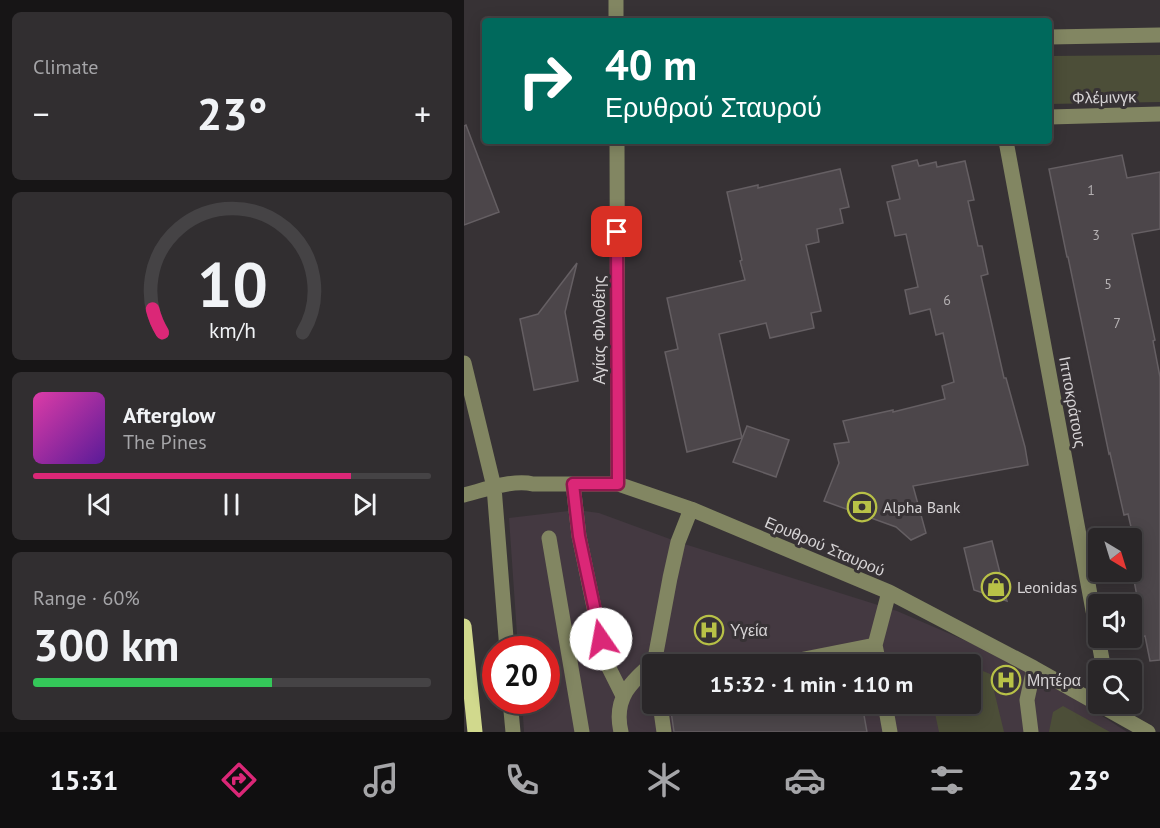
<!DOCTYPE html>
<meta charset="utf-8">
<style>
:root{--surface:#292628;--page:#312e30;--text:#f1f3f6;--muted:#a5a5a8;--line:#454345;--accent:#db2777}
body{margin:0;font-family:"PT Sans",sans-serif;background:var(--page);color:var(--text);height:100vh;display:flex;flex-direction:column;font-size:22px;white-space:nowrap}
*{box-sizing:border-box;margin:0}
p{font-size:20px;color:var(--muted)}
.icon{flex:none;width:33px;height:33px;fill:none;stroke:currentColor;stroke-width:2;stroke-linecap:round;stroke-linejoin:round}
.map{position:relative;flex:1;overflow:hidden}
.side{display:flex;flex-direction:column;gap:12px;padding:12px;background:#171516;width:464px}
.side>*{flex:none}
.banner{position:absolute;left:18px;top:18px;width:570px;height:126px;border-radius:6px;box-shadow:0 3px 15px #0003,0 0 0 2px var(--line);background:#00695c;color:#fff;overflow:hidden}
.needle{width:39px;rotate:142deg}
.tools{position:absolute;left:624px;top:528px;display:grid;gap:12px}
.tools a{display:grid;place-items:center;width:54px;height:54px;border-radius:6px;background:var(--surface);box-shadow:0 3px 15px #0003,0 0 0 2px var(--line);font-size:30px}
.speed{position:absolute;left:18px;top:636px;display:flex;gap:12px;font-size:30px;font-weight:700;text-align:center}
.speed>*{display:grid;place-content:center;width:78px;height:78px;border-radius:50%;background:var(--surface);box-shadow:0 3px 15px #0003,0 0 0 2px var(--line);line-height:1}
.speed .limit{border:9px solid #d22;background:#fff;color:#111}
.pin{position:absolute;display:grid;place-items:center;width:51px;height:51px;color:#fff;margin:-26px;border-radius:12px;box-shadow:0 3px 9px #0006}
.me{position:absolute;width:66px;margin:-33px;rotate:348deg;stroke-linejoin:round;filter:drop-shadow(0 0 4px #0008)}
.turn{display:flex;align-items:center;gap:21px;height:126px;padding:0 24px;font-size:27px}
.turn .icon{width:78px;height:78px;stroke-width:2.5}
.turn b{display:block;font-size:42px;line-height:51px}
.big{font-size:45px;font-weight:800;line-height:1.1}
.side .card{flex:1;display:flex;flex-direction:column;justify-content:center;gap:9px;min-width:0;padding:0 21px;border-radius:9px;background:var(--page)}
.side .dial{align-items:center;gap:0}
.dial svg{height:156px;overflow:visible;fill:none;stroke:var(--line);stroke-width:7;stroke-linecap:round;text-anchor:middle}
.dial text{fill:var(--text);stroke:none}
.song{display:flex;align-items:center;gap:18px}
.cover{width:72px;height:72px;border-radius:9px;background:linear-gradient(135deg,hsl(320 70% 55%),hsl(270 70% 35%))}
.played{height:6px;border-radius:3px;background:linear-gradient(90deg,var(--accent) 80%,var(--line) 80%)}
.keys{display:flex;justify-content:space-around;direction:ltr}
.heat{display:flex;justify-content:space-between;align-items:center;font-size:33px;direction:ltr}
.charge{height:9px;border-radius:4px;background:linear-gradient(90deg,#34c759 60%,var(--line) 0)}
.trip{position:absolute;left:178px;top:654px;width:339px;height:60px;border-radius:6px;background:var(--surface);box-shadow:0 3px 15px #0003,0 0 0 2px var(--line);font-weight:800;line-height:60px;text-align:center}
.dock{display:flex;height:96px;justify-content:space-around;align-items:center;background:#100f10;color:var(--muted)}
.dock .icon{width:42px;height:42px}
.dock .active{color:var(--accent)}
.dock b{font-size:27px;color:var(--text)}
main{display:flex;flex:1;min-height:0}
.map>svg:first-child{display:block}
</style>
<main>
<section class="side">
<div class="card"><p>Climate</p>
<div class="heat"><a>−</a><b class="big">23°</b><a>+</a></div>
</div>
<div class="card dial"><svg viewBox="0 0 100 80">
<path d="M14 69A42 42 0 1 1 86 69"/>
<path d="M14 69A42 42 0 0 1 9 57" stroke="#db2777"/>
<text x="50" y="56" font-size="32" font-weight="700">10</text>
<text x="50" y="72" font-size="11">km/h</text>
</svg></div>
<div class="card">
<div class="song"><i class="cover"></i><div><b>Afterglow</b><p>The Pines</p></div></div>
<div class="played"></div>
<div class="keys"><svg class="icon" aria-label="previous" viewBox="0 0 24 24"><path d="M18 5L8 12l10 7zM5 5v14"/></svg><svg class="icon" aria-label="pause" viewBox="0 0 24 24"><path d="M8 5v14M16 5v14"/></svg><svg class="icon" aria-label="next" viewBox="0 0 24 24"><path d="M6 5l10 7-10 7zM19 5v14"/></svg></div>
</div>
<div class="card"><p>Range · 60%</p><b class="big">300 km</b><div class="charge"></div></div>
</section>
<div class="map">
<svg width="697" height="732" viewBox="0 0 697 732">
<rect width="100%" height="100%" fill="#373235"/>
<path fill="#443941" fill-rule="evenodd" d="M113,510L135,513L214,542L433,611L507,643L607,696L663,732H60L58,701L82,700V650L54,649L45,518ZM189,664H507V704H189Z"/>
<path fill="#4c4e38" d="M696,55V102L585,104V56Z
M507,666L526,674L540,732H475L469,704H507Z
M599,706L646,732H585L589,712Z"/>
<path fill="#4c464a" stroke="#655f63" stroke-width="1.5" d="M2,125L35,212L0,225V126Z
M658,155L663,178L696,172V229L668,234L691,340L689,341L696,377V660L686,661L681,636L677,637L672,612H676L668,570V559L674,557L664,514L660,515L646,453L645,454L604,257H603L585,169Z
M453,160L455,166L472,162L473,167L501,161L510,200L504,201L514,246H518L524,274L517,276L540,378H542L561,447L564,465L449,486L462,533L447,540L432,527L360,501L375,463L370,444L385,442L379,421L429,410V412L481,399L478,386L490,382L479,333L472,335L466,309L446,314L441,290L454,287L442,234L431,236L423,202L436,199L428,166Z
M376,169L385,207L376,209L379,223L353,229L355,242L342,245L357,311L347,313L350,328L306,338L302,323L255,334L278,438L223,452L201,352L214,349L203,298L281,280L276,261L278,260L263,192L294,185V188Z
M113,263L101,312L114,381L70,390L56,319L74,314Z
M283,426L325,440L312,477L269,462Z
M528,541L543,601L510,590L500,548Z
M206,704H398L403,732H210Z"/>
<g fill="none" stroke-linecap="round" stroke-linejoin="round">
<path stroke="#828662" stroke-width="15" d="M152,0V21
M585,37L697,35
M585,117L697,114
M153,141L154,484
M542,141L640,670
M0,363L30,487L43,650
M109,484L115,536L141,660L159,696
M0,495C20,490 49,479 69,484H154L227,509L425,592L570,668L684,732
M85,538L118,732
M190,664L206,578L214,542L227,509
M315,664L411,645
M415,664L411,645L425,592
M46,700L49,732
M196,704L200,732
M421,704L426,732
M157,732C149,698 167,682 190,662
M567,732L563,700L570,668"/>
<path stroke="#d1d98d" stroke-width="15" d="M0,626L11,732"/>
</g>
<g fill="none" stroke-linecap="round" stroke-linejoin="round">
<g stroke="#8e194d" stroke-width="15">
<path id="route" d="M137,639L115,536L109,484H154L153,232"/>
</g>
<use href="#route" stroke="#db2777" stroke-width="10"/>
</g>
<defs>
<g id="bank-ring" transform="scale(1.5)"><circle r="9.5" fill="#373235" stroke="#b8c147" stroke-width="1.5"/><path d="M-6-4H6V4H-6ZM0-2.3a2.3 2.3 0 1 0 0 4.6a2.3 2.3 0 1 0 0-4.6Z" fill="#b8c147"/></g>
<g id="shop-ring" transform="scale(1.5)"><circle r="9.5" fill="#373235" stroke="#b8c147" stroke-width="1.5"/><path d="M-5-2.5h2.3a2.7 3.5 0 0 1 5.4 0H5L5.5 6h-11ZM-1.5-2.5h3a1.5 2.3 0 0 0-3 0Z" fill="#b8c147"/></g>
<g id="hospital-ring" transform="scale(1.5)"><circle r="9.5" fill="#373235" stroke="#b8c147" stroke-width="1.5"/><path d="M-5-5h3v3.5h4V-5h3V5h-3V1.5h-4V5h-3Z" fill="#b8c147"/></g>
</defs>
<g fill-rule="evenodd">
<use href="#bank-ring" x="398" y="507"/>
<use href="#shop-ring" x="532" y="587"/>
<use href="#hospital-ring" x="245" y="630"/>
<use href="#hospital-ring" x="542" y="680"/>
</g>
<g text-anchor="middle" stroke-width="6" stroke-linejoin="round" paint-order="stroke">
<g font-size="14" fill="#b4b0b2">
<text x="627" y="195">1</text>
<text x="632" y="240">3</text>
<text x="644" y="289">5</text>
<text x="483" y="305">6</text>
<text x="653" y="328">7</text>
</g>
<g font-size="16" fill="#d6d3d5" stroke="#373235">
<text transform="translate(640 97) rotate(-1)" y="6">Φλέμινγκ</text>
<text transform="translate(135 330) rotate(-90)" y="6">Αγίας Φιλοθέης</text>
<text transform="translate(609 402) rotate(80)" y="6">Ιπποκράτους</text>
<text transform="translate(361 546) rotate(23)" y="6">Ερυθρού Σταυρού</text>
</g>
<g font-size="16" fill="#d6d3d5" stroke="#373235" text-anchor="start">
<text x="419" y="513">Alpha Bank</text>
<text x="553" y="593">Leonidas</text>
<text x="266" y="636">Υγεία</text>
<text x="563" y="686">Μητέρα</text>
</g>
</g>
</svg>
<div class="tools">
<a><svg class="needle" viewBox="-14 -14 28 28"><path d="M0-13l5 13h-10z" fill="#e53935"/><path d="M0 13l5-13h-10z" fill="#a5a5a8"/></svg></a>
<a><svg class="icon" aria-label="sound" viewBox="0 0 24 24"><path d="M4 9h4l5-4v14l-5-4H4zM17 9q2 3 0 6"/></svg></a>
<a><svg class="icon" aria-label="search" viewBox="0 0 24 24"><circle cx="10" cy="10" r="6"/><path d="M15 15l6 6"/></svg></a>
</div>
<div class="speed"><div class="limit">20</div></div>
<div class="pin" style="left:153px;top:232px;background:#d93025"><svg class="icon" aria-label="arrive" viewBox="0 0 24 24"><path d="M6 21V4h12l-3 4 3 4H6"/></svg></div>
<svg class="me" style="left:137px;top:639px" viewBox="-20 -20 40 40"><circle r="19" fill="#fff"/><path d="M0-13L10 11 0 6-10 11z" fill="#db2777"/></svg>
<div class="trip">15:32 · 1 min · 110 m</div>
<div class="banner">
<div class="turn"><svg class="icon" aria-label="right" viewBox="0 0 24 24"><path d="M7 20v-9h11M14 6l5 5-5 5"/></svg><div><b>40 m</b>Ερυθρού Σταυρού</div></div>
</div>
</div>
</main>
<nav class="dock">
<b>15:31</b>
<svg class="icon active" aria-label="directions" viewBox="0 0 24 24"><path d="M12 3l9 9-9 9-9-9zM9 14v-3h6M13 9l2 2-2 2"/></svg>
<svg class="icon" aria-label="music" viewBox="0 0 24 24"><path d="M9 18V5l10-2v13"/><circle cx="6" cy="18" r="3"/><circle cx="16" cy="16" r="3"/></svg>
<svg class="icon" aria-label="phone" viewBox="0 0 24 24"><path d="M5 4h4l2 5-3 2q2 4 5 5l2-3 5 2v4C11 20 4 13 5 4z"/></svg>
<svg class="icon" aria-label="climate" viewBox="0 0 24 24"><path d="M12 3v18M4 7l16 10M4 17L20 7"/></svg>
<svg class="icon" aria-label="car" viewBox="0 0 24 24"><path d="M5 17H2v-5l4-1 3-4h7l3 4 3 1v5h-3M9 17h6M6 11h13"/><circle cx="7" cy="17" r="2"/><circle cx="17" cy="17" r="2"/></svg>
<svg class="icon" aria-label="filters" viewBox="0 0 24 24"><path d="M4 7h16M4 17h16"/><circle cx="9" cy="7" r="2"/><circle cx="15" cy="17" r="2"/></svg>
<b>23°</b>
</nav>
